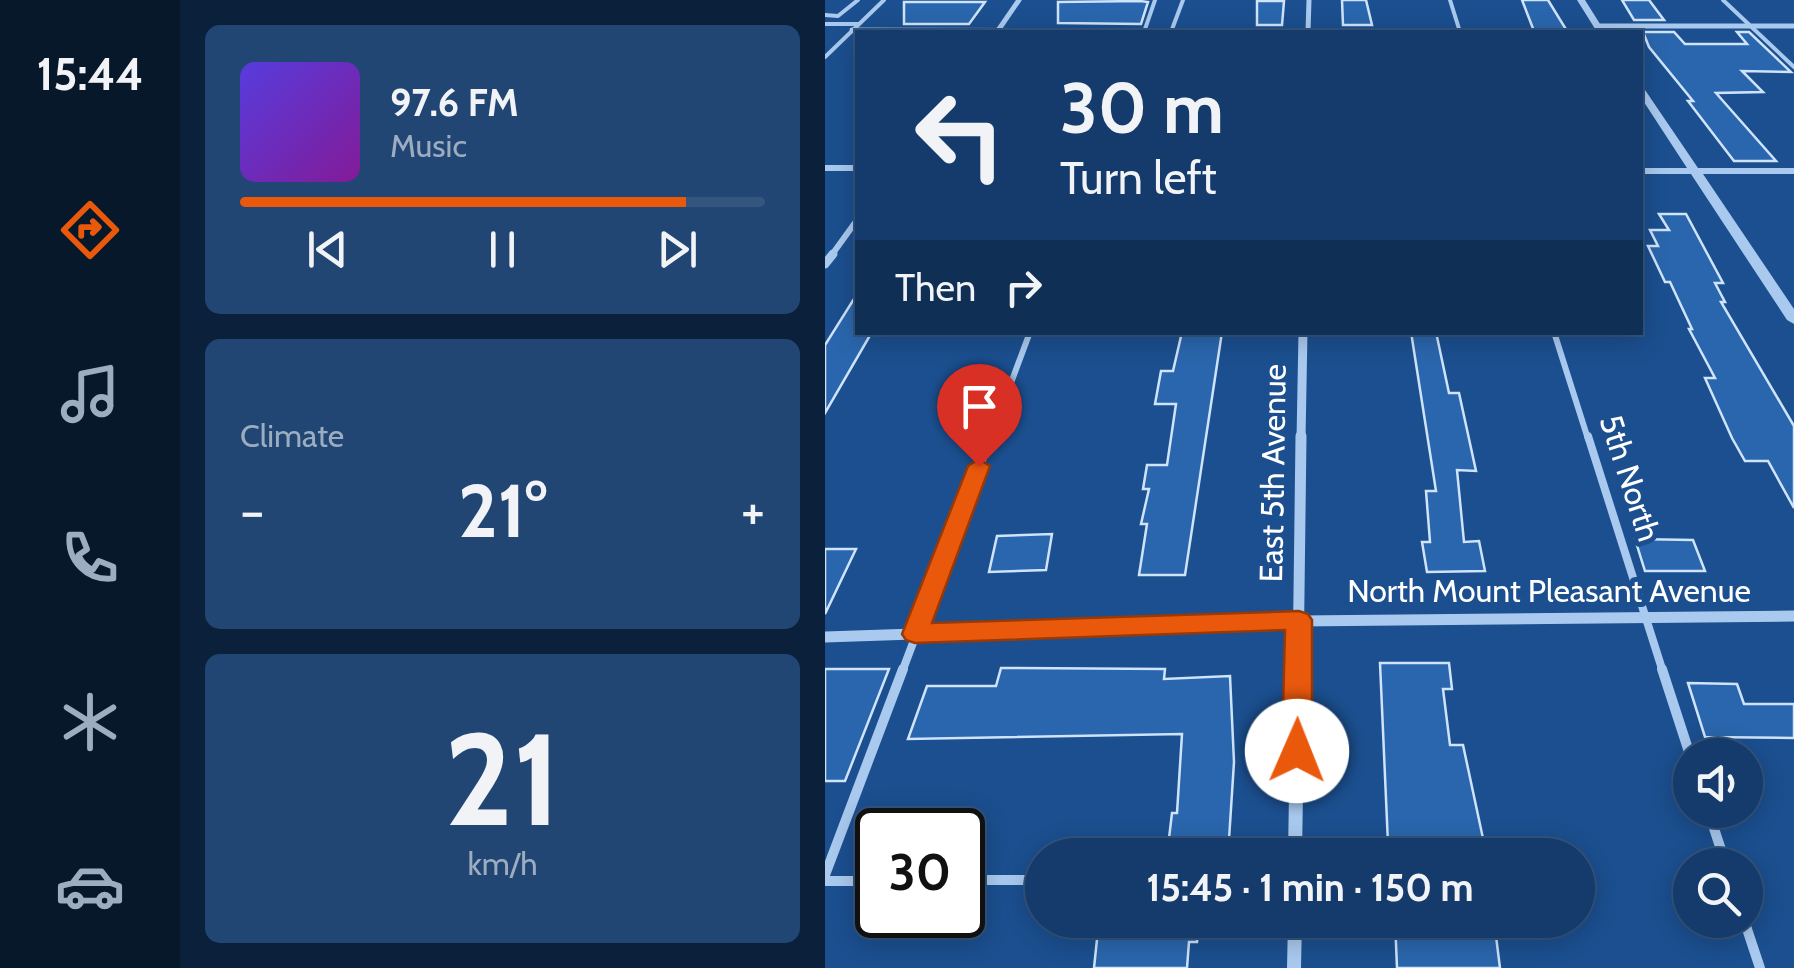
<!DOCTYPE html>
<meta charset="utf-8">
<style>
:root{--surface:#143b6b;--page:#214673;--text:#f1f3f6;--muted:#9dadc1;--line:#33557e;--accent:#ea580c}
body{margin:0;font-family:Cabin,sans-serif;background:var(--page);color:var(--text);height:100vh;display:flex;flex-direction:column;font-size:38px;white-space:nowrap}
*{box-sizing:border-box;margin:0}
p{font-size:32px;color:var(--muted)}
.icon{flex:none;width:55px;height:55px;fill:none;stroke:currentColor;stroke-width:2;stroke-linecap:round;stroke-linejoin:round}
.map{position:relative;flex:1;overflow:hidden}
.drawer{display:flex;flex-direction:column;gap:25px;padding:25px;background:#0b203b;width:645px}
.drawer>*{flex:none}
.guide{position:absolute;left:30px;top:30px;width:788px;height:305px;border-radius:0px;box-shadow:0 5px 25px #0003,0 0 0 2px var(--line);background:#143b6b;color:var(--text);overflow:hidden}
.buttons{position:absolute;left:848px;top:738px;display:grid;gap:20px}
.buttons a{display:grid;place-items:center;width:90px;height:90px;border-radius:50%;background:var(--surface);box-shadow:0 5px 25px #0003,0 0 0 2px var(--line);font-size:50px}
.speed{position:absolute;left:30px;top:808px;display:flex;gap:20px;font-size:50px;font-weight:700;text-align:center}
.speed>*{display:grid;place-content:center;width:130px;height:130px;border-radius:50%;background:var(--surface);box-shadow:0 5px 25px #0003,0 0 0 2px var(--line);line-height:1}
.speed .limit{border:5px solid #111;border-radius:15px;background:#fff;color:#111}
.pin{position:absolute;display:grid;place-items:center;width:85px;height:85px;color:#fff;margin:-102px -42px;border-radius:50% 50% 50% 0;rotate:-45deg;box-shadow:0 0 10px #0007}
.pin .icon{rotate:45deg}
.me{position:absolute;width:110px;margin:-55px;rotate:1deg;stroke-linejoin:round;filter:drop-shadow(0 0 8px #0008)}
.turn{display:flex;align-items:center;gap:35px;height:210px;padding:0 40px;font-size:45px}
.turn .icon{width:130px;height:130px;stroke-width:2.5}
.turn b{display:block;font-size:70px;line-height:85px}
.then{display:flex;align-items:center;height:95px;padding:0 40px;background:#0003;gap:20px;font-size:38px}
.big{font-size:75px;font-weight:700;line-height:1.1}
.drawer .tile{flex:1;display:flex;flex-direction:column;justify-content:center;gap:15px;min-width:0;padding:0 35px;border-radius:15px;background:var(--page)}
.drawer .dial{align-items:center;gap:0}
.dial b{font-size:130px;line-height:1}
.song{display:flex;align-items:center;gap:30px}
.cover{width:120px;height:120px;border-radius:15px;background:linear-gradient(135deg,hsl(250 70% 55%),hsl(290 70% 35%))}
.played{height:10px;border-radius:5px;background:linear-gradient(90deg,var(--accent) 85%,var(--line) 85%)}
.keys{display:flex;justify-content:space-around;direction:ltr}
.heat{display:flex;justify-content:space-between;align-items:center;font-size:55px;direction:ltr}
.trip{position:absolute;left:200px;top:838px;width:570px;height:100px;border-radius:50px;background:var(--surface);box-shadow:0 5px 25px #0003,0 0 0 2px var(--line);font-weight:700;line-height:100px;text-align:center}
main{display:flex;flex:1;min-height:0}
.menu{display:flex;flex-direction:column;width:180px;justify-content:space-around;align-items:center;background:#08182b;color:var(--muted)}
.menu .icon{width:70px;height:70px}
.menu .on{color:var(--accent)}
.menu b{font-size:45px;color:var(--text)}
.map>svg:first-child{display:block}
</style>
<main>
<nav class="menu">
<b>15:44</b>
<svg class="icon on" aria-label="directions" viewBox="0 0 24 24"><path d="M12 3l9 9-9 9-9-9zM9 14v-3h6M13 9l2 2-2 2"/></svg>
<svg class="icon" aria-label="music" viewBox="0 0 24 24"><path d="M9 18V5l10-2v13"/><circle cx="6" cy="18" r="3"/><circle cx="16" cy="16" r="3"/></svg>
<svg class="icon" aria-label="phone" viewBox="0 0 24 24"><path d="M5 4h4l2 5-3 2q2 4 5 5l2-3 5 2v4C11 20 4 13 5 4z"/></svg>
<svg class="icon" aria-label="climate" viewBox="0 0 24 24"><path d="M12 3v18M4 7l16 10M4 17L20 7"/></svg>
<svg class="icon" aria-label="car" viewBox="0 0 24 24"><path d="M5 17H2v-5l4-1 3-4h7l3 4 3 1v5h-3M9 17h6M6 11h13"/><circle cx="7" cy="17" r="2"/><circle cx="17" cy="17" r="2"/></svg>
</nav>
<section class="drawer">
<div class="tile">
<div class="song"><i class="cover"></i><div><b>97.6 FM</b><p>Music</p></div></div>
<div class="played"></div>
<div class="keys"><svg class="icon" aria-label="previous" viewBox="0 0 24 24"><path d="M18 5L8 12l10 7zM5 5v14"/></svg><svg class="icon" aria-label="pause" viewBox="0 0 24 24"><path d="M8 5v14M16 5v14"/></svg><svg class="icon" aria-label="next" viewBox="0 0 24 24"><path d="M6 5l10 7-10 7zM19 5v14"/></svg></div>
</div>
<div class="tile"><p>Climate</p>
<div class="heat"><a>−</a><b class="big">21°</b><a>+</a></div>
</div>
<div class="tile dial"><b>21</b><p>km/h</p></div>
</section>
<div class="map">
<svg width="969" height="968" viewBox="0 0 969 968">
<rect width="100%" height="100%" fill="#1b4f8f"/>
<path fill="#2a66ad" stroke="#cfe3fa" stroke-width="2.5" d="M517,0H541L547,25H518Z
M697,0H723L742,31H709Z
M797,0H824L839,20H809Z
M315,1L323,2L316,24L233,23V2Z
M432,1H459L457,25H432Z
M79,2H160L144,24H79Z
M818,32H849L860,44H922L912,32H924L966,72L917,71L938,92L891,93L951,161H909L863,101H868L824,47Z
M834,214H861L898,283H890L900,302H896L969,426V508L943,461H920L907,438L880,378H890L864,329H867L845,282H840L823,246H833L825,230H844Z
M32,294V332H47L0,413V345Z
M357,332H397L360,575H314L322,524H316L324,489H318L322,465H342L351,404H330L336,371H348Z
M586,332H611L624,393H634L651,471L632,470L639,542L654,541L660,571L602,572L597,542H605L601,491H611Z
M227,534L221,570L164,572L172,536Z
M810,539L868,540L880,571H820Z
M0,549H31L0,614Z
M555,663H624L627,689H618L625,745H638L659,843L563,844Z
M176,668L340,669L339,679L405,676L409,762L403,855H342L347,813H352L357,734L83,739L102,686H171Z
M0,669H64L20,781H0Z
M863,683L912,684L919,704H969V738L880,737Z
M274,920H374L372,942H364L362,968H269Z
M570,920H669L675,968H572Z"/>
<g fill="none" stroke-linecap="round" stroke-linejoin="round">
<path stroke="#a9c9ee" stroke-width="4" d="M625,0L635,32
M898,0L969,67
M0,15L13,16L33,0
M0,24H33
M319,32L330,0
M346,32L358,0
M0,57L59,0"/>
<path stroke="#a9c9ee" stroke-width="6" d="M729,332L763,439
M165,439L205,332"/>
<path stroke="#a9c9ee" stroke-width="8" d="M763,436L838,672
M77,672L166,436"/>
<path stroke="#a9c9ee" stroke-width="10" d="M837,669L865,755
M883,810L901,865
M0,875L78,669
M138,880H218
M0,881H52
M919,920L935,968"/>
<path stroke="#a9c9ee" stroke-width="5" d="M772,26H969
M27,30L631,32
M172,32L194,0
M483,32L484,0"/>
<path stroke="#a9c9ee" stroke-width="6" d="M6,256L32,220"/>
<path stroke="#a9c9ee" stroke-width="9" d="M0,264L8,254
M476,439L478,332"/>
<path stroke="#a9c9ee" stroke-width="11" d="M0,637L474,621L969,616
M473,672L476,436"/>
<path stroke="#a9c9ee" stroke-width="14" d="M470,855L473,669
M469,968L470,920"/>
<path fill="#a9c9ee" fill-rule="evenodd" d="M752,0H760L780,32H772Z
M815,86L818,87L873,168H969V174H878L969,309V324L962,320L866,174H815V168H862L815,96Z
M0,165H32V171H0Z"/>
</g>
<path fill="#ea580c" stroke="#983908" stroke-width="2.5" d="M154,459L165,466L107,623L474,611L483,614L487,620V751L482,760L472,763L462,760L457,751L460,630L90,643L81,640L77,634L143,466Z"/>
<g text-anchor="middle" stroke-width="10" stroke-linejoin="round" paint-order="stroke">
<g font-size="32" fill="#fff" stroke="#1b4f8f">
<text transform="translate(448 473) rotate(-89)" y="11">East 5th Avenue</text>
<text transform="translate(805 478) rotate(72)" y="11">5th North</text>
<text x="724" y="602">North Mount Pleasant Avenue</text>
</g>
</g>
</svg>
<div class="buttons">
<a><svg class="icon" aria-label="sound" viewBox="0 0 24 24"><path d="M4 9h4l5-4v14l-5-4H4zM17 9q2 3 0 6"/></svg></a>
<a><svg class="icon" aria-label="search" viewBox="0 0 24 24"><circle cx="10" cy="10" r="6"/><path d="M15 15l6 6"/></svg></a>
</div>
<div class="speed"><div class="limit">30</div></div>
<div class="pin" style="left:154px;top:466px;background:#d93025"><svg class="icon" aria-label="arrive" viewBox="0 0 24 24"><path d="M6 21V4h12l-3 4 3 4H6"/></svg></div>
<svg class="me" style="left:472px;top:751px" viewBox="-20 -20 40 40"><circle r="19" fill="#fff"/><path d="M0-13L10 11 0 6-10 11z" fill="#ea580c"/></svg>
<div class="trip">15:45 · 1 min · 150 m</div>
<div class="guide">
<div class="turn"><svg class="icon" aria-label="left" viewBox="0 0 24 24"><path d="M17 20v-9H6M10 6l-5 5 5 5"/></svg><div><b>30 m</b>Turn left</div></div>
<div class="then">Then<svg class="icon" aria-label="right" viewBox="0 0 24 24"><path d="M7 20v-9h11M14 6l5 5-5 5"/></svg></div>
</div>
</div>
</main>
